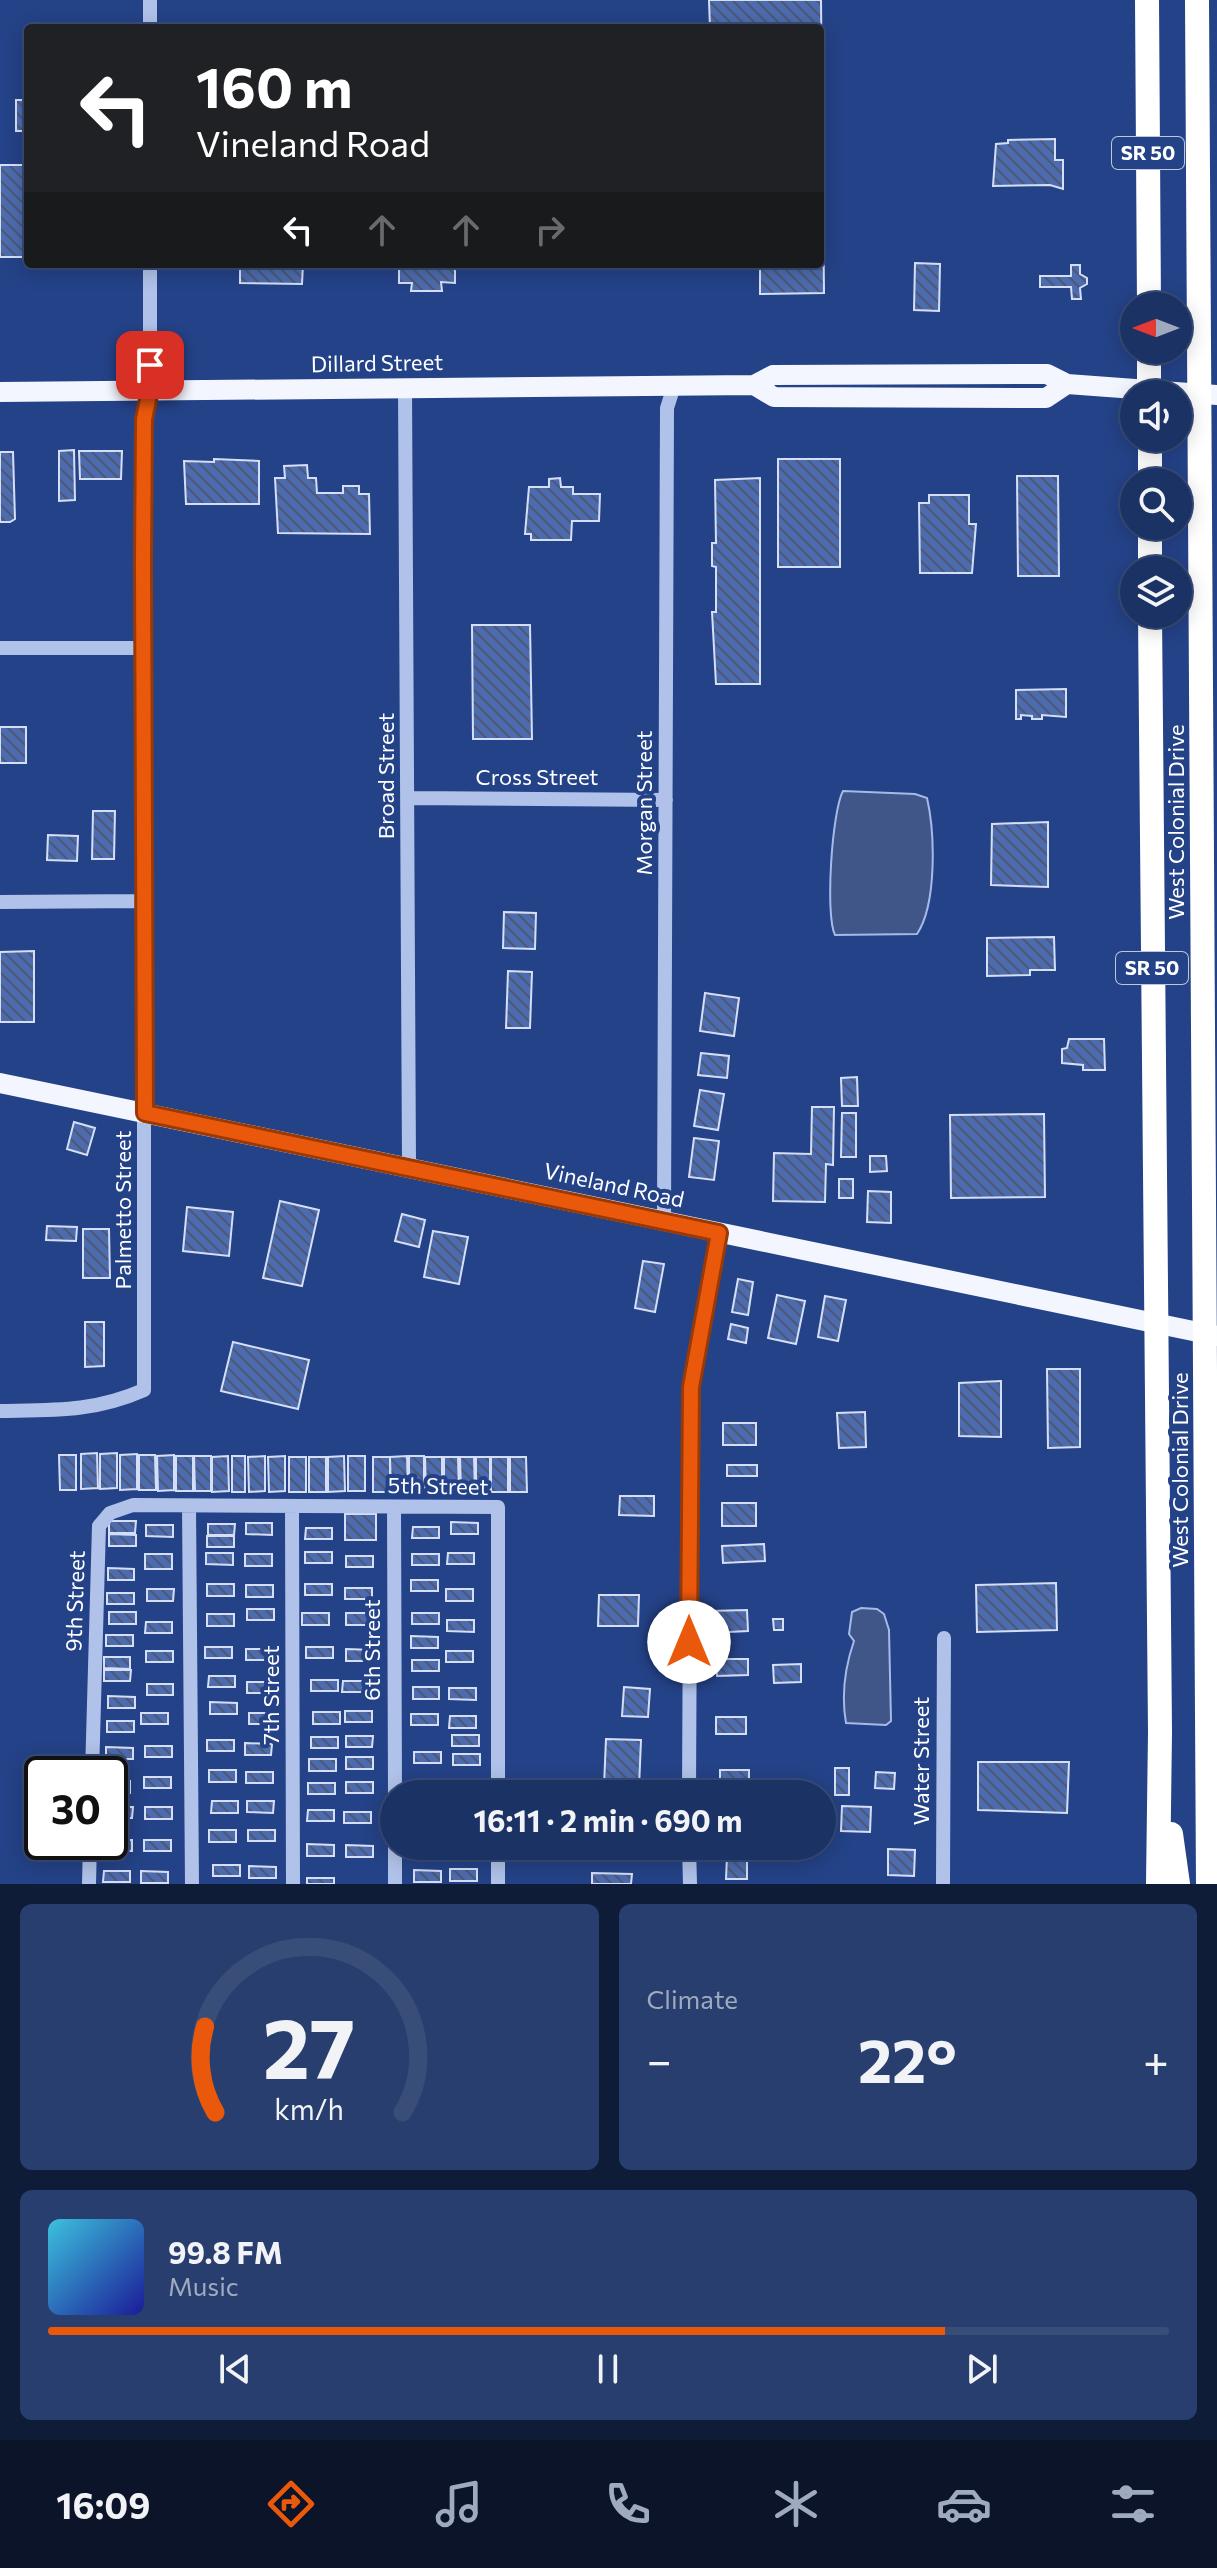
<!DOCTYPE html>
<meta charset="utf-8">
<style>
:root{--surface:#1b3265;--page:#283e6e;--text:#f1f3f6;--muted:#a0aabf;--line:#394d79;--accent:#ea580c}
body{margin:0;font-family:Commissioner,sans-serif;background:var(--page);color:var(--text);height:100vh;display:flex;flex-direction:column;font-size:30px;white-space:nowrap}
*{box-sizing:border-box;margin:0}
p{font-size:26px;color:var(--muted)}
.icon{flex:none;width:44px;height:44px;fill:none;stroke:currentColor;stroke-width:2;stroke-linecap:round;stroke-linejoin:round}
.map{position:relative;height:1884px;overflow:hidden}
.panel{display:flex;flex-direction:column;gap:20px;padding:20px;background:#0f1c38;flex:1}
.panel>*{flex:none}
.top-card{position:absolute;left:24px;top:24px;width:800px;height:244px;border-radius:8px;box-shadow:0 4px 20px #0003,0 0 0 2px var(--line);background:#202124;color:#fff;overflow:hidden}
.needle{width:52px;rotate:270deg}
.controls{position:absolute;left:1120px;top:292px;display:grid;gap:16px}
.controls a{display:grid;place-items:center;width:72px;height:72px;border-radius:50%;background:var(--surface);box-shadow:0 4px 20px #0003,0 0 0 2px var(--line);font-size:40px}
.speed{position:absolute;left:24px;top:1756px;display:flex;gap:16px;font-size:40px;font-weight:700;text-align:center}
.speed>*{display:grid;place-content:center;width:104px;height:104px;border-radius:50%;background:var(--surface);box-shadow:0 4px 20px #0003,0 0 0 2px var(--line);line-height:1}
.speed .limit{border:4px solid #111;border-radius:12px;background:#fff;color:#111}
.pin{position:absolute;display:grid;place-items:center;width:68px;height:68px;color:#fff;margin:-34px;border-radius:16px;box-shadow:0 4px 12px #0006}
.me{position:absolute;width:88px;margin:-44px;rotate:0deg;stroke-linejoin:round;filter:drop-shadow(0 0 6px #0008)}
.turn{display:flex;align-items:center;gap:28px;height:168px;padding:0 40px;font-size:36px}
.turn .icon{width:104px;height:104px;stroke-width:2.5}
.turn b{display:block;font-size:56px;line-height:68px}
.lanes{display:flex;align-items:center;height:76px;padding:0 40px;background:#0003;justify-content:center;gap:40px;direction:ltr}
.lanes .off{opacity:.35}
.big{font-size:60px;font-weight:700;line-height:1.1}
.panel .tile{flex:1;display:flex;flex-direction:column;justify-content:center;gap:12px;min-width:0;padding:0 28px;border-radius:12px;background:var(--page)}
.panel .dial{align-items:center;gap:0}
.dial svg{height:208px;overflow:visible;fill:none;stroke:var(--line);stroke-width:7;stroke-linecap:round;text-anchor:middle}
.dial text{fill:var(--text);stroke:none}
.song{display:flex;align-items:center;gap:24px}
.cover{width:96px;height:96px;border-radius:12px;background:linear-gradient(135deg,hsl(190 70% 55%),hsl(240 70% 35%))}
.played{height:8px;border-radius:4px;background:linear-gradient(90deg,var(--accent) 80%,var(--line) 80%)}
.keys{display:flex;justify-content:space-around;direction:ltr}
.heat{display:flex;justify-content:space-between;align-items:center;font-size:44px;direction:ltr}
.panel .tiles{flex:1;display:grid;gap:20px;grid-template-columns:1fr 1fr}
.tile:last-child{grid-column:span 2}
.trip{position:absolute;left:380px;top:1780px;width:456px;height:80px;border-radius:40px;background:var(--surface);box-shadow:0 4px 20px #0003,0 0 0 2px var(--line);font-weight:700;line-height:80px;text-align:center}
.tabs{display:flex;height:128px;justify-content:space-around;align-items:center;background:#0b1428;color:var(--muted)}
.tabs .icon{width:56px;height:56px}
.tabs .active{color:var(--accent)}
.tabs b{font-size:36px;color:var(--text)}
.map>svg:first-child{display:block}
</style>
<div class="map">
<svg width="1217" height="1884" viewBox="0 0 1217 1884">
<defs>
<pattern id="building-back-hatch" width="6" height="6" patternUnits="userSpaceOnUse" patternTransform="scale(2)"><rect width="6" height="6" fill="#4d6baf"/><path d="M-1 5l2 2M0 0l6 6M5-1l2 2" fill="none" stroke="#4c5874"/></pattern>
</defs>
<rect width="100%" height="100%" fill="#244287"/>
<path fill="#405588" stroke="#a4bbea" stroke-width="2" d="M843,791L915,794L927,798C935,833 937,904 917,934L835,935C825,915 832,811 843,791Z
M861,1608L877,1609L884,1614L889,1630L891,1721L886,1725L846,1723C841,1694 845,1667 854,1641L849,1634L852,1612Z"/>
<path fill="url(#building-back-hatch)" stroke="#d4dff7" stroke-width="2" d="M709,0H821L824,293L760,294V264H820V28H710Z
M27,79L28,131H16V100H27Z
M1055,139V160H1063V189L1050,185L993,186L996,144L1008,143V140Z
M0,165H28V257H0Z
M915,263L940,264L939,311L914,310Z
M240,264H303L302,284L240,283Z
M399,264H455V283L441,282L442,291H411L412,283H399Z
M1071,265H1080V274L1087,278V284L1080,288L1081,299H1072L1071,287H1040V276H1071Z
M74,450L75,500L59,501V451Z
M79,451H122L121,479H80Z
M0,452H13L15,519L10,522H0Z
M214,459L259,461V504H186L184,461L214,462Z
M778,459H840V567H778Z
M307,465L308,478H316L317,493H343V486H359V494H369L370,534L278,533L275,478H285L284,466Z
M1017,476H1058L1059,576H1018Z
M560,478L561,487H573V494H600L599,521H572L571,540H531V534H525L529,487H549V479Z
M760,478V684H716L712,612H716V567L712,566V543H716L715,480Z
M929,495H969V524H976L972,573H920L919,503H929Z
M472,625H530L532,739H473Z
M1066,689V717L1042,715V719H1032V716L1021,715V719H1016V690Z
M0,727H26V763H0Z
M93,811H115L114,859H92Z
M1048,822V887L991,885L992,824Z
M48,835L78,836L77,861L47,860Z
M504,912L536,913L535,949L503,948Z
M1054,937L1055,970H1030V975L987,976V938Z
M34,951V1022H0V952Z
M508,971L532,972L530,1028H506Z
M705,993L739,998L734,1036L700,1031Z
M1069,1039H1104L1105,1070H1083V1065L1062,1063V1049L1067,1048Z
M701,1053L729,1056L727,1078L698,1075Z
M857,1077L858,1106H842L841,1078Z
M700,1090L724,1094L718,1130L694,1126Z
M812,1107H834L833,1165L826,1164L825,1202L773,1201L774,1153L811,1154Z
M842,1113H856V1157H841Z
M1044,1114L1045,1197L951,1198L950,1115Z
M74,1122L95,1128L87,1155L67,1149Z
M694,1138L719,1141L714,1180L689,1177Z
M870,1156H886L887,1171L870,1172Z
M839,1179H853V1198H839Z
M868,1191L891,1192V1223L867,1222Z
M280,1201L319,1210L302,1286L263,1278Z
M187,1207L233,1212L229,1256L183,1251Z
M402,1214L425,1220L419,1247L395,1241Z
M47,1226L77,1227L76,1241L46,1240Z
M83,1229H109L110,1278H83Z
M433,1231L468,1237L459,1284L424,1277Z
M643,1261L664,1264L655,1312L635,1308Z
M738,1279L753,1282L748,1315L732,1312Z
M777,1295L805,1301L796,1344L768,1338Z
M825,1296L846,1300L838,1341L818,1337Z
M85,1322H104V1366L85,1367Z
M731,1324L748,1328L746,1343L728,1339Z
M233,1342L309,1360L298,1409L221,1391Z
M1047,1369H1080V1447L1048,1448Z
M1001,1381V1437L959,1436V1383Z
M865,1412L866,1447L839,1448L837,1413Z
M723,1423H756V1445H723Z
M97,1453L98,1488L81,1489V1454Z
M117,1453V1488L100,1489V1454Z
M137,1454V1489L120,1490V1455Z
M59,1455H76V1490H60Z
M139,1455H155L156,1490H139Z
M174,1455V1490L158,1491L157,1456Z
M176,1456H193V1491H176Z
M194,1456H211V1491H195Z
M228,1456L229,1491L212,1492V1457Z
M232,1456H245V1492H232Z
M265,1456V1491L249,1492L248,1457Z
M285,1456V1491L269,1492L268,1457Z
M344,1456L345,1491L328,1492V1457Z
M348,1456H365V1491H348Z
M407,1456L408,1491L391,1492L390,1457Z
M409,1456H424V1491H409Z
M289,1457H306V1492H289Z
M309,1457H326V1492H309Z
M373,1457H390V1492H373Z
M425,1457H442V1492H426Z
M444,1457H458L459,1492H444Z
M460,1457H474L475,1492H461Z
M476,1457H490V1491H476Z
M491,1457H508V1492H491Z
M510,1457H526L527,1492H510Z
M727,1465H757V1476H727Z
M620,1496H654V1516L619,1515Z
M722,1503H756V1526H722Z
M345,1514H376V1540H345Z
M109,1521H136L135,1533H109Z
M451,1522L478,1523V1534H451Z
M246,1523H272V1535L246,1534Z
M208,1524H235L234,1535H208Z
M146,1525H173V1537L146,1536Z
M413,1527H439V1538H412Z
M306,1528H332V1539H305Z
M109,1534L136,1535V1546H109Z
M207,1536H234V1547H207Z
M764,1544L765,1561L723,1563L722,1546Z
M305,1552H332V1563H305Z
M206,1553H233V1565L206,1564Z
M448,1553H474V1564H447Z
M145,1554H172V1569H145Z
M245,1554H272V1566H245Z
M412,1554H439V1565H412Z
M346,1556H373V1567H346Z
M108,1568L134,1569V1580H108Z
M411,1580H438V1591H411Z
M1056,1583L1057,1630L977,1632L976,1585Z
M207,1584H234V1596H207Z
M305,1584H332V1595H305Z
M246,1585H273V1597H246Z
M345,1588H372V1599H345Z
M147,1589H174L173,1601H147Z
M446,1589H473V1601H446Z
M107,1593H134V1604H107Z
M599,1595H639L638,1626H598Z
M247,1609H274V1620H247Z
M747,1610L748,1631L709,1633V1611Z
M109,1612H136V1624H109Z
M302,1613H329V1625H302Z
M346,1613H373V1625H346Z
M412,1613H439V1624H412Z
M207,1614H234V1626H207Z
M773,1619H783V1630H774Z
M447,1620H474V1632L447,1631Z
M146,1622H172V1633H145Z
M106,1635H133V1646H106Z
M411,1636L438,1637V1648H411Z
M205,1647H232V1658H205Z
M306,1647H333V1658H306Z
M246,1649H272V1660H246Z
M346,1649L373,1650V1661H346Z
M146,1651H173V1662H146Z
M446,1651H473V1662H446Z
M104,1657H130V1669L104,1668Z
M716,1659H748V1675L717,1676Z
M412,1660H439V1671H412Z
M801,1664V1682L774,1683L773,1665Z
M104,1670H131L130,1681H104Z
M209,1676H235V1687H208Z
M311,1680H338V1691H311Z
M343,1681H369V1692H342Z
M247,1682H274V1693H247Z
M147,1684H173V1695H147Z
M413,1687H439V1699H413Z
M624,1687L650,1689L648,1717L622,1716Z
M449,1688H476V1700L449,1699Z
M108,1696L135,1697V1708H108Z
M210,1702L237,1703V1714H210Z
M345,1711H372V1722H345Z
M313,1712H340V1724H313Z
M141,1713H168V1724H141Z
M249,1713H276V1724H249Z
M411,1714H438V1725H411Z
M450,1716H476V1728H449Z
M716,1717H746V1734H716Z
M107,1721H134V1732H107Z
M452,1735H479V1746H452Z
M346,1736H373L372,1747H346Z
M311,1737H338V1748H311Z
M606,1739L641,1740L639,1788L604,1786Z
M207,1740H234V1751H207Z
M245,1743L272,1744L271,1755H245Z
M145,1746H172V1757H145Z
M106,1747L133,1748V1759H106Z
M414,1752H441V1763H414Z
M453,1754H480V1765H453Z
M346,1757H373V1769H346Z
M309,1759H336V1771H309Z
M978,1762H1069L1067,1813L978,1810Z
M835,1768H849V1795H835Z
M209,1770H236V1782H209Z
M720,1770H749V1787H720Z
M246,1772H273V1783H246Z
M876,1772L895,1773L894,1789L875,1788Z
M144,1777H171V1788H144Z
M453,1780H480V1791H453Z
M110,1781H130V1793L110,1792Z
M346,1782H373V1793H346Z
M308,1783H335V1794H308Z
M415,1783H442V1794H415Z
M212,1801H238V1813H211Z
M247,1801H274L273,1813L247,1812Z
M842,1806L871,1807L870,1832L841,1831Z
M110,1807H133L132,1818H110Z
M145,1807H172V1819H145Z
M308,1810H334V1821H307Z
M344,1812H371V1823H344Z
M209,1830H236V1842H209Z
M248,1830H275V1841H248Z
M110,1840H132V1851H105V1842Z
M144,1840H171V1851H144Z
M307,1844L334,1845V1856H307Z
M346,1845L373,1846V1857H346Z
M413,1846H440V1852H413Z
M453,1846H480V1850H453Z
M888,1849L915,1850L914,1876L888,1875Z
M727,1856H747V1879H726Z
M213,1865H240V1876H213Z
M249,1866L276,1867V1878H249Z
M450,1869H477V1881H450Z
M414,1870L441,1871V1882H414Z
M104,1871H130V1882H103Z
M141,1871L168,1872V1883H141Z
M592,1873L632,1874L631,1884H592Z
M307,1878H334V1884H307Z"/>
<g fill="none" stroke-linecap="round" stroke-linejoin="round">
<path stroke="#b0c2e9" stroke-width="14" d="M150,0V28
M405,387L409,1165
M0,648H142
M409,798L666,800
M0,902L144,901
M664,1221L667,408L674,386
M0,1411C54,1410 94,1412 144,1390V419L150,390V264
M189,1506L192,1884
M292,1507L293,1884
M394,1507L395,1794
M92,1774L99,1526L110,1513L133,1505L498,1507V1794
M689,1794L691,1387L719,1233
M395,1846V1884
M498,1846V1884
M689,1846L690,1884
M89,1884L90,1842
M943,1884L944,1638"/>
<path stroke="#f3f6fe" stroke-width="20" d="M754,385L774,397L1046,398L1067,384
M0,392L754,385L773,375L1047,374L1067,384L1217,395
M0,1083L1217,1336"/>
<path stroke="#fff" stroke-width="24" d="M1147,0L1149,306
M1197,0L1208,1884
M1149,350V394
M1150,438V482
M1150,526V570
M1150,614L1160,1732L1158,1884
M1171,1834L1178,1884"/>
</g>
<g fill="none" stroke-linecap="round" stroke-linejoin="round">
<g stroke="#983908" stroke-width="20">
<path id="route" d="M150,365V390L144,419L143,562L145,1113L719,1233L691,1387L689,1642"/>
</g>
<use href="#route" stroke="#ea580c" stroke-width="14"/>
</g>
<g text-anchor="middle" stroke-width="8" stroke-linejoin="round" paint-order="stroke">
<g fill="#244287" stroke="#bdc6db" stroke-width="2">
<rect x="1112" y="137" width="72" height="32" rx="6"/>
<rect x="1116" y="952" width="72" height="32" rx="6"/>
</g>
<g font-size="20" font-weight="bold" fill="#fff">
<text x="1148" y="160">SR 50</text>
<text x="1152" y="975">SR 50</text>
</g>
<g font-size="22" fill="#fff" stroke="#244287">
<text transform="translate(377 363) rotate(-1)" y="8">Dillard Street</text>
<text transform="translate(386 776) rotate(-90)" y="8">Broad Street</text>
<text x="537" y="785">Cross Street</text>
<text transform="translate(644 803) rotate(-90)" y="8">Morgan Street</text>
<text transform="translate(1176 822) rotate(-90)" y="8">West Colonial Drive</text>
<text transform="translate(614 1185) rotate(12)" y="8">Vineland Road</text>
<text transform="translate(123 1210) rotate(-90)" y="8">Palmetto Street</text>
<text transform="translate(1180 1470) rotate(-90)" y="8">West Colonial Drive</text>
<text transform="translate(438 1486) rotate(1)" y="8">5th Street</text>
<text transform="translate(75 1601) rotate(-88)" y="8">9th Street</text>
<text transform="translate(372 1650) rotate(-90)" y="8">6th Street</text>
<text transform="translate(271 1695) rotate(-90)" y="8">7th Street</text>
<text transform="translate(921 1761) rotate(-90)" y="8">Water Street</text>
</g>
</g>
</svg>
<div class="controls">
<a><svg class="needle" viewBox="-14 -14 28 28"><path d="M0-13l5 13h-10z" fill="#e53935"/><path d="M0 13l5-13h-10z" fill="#a0aabf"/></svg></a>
<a><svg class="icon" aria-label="sound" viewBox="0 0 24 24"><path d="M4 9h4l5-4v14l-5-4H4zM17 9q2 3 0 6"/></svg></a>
<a><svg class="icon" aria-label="search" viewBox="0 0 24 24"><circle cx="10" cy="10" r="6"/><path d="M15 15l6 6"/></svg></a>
<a><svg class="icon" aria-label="layers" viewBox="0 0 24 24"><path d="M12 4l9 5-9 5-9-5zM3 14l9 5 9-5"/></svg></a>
</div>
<div class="speed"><div class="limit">30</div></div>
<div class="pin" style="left:150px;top:365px;background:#d93025"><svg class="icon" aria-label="arrive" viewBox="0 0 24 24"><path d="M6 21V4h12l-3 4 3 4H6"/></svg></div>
<svg class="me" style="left:689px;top:1642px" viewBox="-20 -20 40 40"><circle r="19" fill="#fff"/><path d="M0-13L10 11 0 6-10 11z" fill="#ea580c"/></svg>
<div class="trip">16:11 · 2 min · 690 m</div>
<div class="top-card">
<div class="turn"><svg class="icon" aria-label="left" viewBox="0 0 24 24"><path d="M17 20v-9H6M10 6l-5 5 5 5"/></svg><div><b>160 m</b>Vineland Road</div></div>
<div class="lanes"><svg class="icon" aria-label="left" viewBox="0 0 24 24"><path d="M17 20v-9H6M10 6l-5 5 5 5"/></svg><svg class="icon off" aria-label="ahead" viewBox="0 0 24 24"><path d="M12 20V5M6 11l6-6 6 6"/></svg><svg class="icon off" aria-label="ahead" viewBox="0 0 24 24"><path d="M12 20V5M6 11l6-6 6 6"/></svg><svg class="icon off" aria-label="right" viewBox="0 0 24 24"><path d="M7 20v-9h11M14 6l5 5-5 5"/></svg></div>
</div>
</div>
<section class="panel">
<div class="tiles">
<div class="tile dial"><svg viewBox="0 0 100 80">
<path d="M14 69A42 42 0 1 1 86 69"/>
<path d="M14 69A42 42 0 0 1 10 36" stroke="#ea580c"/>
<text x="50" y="56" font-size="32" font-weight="700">27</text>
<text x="50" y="72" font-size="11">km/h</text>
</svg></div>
<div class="tile"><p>Climate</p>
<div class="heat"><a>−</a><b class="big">22°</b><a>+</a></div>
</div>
<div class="tile">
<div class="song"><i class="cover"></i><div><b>99.8 FM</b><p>Music</p></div></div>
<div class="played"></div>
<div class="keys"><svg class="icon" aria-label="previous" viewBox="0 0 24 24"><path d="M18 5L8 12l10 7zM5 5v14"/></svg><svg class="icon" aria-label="pause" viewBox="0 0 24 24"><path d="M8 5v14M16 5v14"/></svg><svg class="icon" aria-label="next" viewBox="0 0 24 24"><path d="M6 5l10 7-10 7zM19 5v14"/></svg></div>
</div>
</div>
</section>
<nav class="tabs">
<b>16:09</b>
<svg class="icon active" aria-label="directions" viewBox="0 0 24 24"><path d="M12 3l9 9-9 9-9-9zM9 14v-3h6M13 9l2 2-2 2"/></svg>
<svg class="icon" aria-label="music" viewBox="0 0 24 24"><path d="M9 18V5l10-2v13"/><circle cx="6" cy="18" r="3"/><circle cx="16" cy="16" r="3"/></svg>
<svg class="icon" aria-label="phone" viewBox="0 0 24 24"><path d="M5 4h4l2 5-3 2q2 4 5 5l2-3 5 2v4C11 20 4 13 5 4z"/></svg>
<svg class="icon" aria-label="climate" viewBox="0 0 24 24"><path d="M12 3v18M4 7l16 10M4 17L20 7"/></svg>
<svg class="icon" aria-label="car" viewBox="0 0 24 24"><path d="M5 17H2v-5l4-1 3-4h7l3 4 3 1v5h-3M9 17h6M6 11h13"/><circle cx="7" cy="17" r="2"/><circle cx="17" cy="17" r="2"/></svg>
<svg class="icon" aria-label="filters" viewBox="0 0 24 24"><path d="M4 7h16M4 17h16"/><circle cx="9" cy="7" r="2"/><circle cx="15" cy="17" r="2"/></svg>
</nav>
